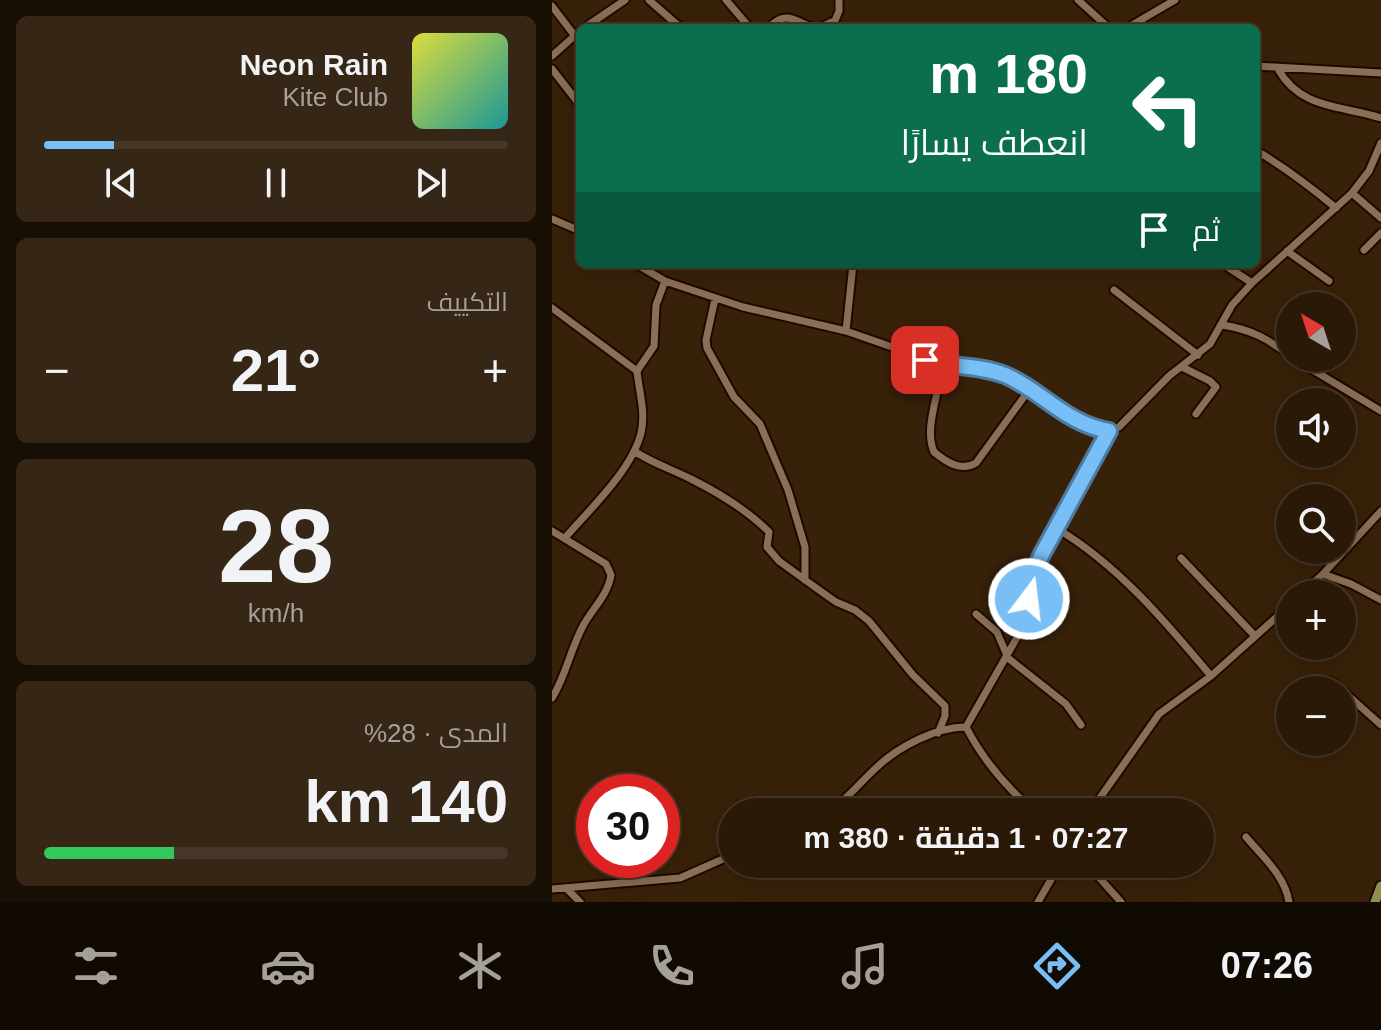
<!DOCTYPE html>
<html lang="ar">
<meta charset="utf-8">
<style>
:root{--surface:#2a1907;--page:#362615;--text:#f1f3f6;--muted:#a5a09b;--line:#463828;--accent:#78bff7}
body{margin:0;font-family:Arial,Cairo,sans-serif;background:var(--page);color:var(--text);direction:rtl;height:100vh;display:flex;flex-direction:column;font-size:30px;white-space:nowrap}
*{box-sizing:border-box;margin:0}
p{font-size:26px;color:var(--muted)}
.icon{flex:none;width:44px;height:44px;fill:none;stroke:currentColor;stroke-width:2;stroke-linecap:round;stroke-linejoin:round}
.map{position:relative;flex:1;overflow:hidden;direction:ltr}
.details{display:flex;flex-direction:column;gap:16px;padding:16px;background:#170e04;width:552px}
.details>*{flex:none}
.guide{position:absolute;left:24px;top:24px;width:684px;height:244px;border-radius:12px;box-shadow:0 4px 20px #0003,0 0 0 2px var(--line);direction:rtl;background:#0b6e4f;color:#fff;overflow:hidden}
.needle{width:52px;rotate:321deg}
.controls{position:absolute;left:724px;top:292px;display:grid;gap:16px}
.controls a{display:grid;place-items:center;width:80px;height:80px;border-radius:50%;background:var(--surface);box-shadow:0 4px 20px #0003,0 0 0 2px var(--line);font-size:40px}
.speed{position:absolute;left:24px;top:774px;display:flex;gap:16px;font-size:40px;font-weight:700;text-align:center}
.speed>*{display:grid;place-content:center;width:104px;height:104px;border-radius:50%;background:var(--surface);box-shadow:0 4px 20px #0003,0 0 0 2px var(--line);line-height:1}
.speed .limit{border:12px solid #d22;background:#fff;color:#111}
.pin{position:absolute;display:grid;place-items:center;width:68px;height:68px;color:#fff;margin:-34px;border-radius:16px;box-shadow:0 4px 12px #0006}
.me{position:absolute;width:88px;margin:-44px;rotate:15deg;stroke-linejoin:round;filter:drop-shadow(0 0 6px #0008)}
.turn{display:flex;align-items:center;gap:28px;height:168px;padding:0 40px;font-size:36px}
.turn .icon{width:104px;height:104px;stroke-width:2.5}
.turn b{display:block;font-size:56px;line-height:68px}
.then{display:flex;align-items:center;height:76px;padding:0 40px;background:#0003;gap:16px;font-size:30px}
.big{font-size:60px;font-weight:700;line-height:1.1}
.details .tile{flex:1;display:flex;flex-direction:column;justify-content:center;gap:12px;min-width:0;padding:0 28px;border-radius:12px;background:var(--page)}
.details .dial{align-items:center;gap:0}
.dial b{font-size:104px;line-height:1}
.song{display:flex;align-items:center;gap:24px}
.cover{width:96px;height:96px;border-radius:12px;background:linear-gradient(135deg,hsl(60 70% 55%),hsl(180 70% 35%))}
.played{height:8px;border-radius:4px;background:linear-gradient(90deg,var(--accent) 15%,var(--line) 15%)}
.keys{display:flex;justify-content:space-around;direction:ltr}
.heat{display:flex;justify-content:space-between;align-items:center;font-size:44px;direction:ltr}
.charge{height:12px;border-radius:6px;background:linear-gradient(90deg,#34c759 28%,var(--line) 0)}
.trip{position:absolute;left:166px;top:798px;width:496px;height:80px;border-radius:40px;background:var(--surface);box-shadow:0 4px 20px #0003,0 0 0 2px var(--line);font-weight:700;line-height:80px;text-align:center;direction:rtl}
.tab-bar{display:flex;height:128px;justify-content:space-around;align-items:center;background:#110a03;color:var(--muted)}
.tab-bar .icon{width:56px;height:56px}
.tab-bar .on{color:var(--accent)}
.tab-bar b{font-size:36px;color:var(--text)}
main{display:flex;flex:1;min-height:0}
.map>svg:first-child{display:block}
</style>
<main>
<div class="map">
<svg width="829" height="902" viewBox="0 0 829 902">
<rect width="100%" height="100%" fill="#382109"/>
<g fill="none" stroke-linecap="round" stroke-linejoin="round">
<g stroke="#1e0900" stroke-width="11">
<path id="minor" d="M97,0L129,28
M174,0L198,28
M526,0L557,28
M0,6L22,35
M282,23L287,11V0
M32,28L73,0
M217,28C236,5 250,29 267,28C268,27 279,23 279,22L289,28
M575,28L623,0
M0,56L28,31
M704,66L829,73
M0,69L28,105
M726,69C749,110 789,105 829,118
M704,158L710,154C736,170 760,188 784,208
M800,193L829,218
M0,219L28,231
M812,250L829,233
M735,251L777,281
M84,264L113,281L191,307L294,331L389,364L437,370L453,375L499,406L529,423L557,431
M671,264L700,283
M562,290L646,355
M163,299L154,340L155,348L182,397L208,424L236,490L253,547V580
M0,308L85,371
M670,325C698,329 717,339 738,356
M294,331L301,264
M741,358L829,411
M389,364C389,392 371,427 382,452C394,462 409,472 424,463L477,390
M630,367L658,381L664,387L644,414
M82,451C100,463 119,469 139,479C165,492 196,511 217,532L215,547L227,561L267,590L284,602L303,610L317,621L361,675L393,706V716L386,733
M504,528C566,565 613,621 659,676
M0,531L54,564L59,575C56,595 40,609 31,626C18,650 14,676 0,698
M13,538C37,510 80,470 89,433C94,412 87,392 85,371L102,346L104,305L113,281
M629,558L702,635
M771,574L799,584L829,600
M749,594L771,574L829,511
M424,614L445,632L456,658L514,704L529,725
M766,690L777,681L782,683L829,725
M729,726L738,717
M274,812C296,800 307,783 325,767C346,747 384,727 414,727
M483,812C455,788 431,760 414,727L467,634L473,621L480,577L490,554L557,431L567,427L617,376L658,344L680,305L700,283L800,193L817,171L829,143
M538,812L607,714L659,676L738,605
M694,837C711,857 733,876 737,902
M535,864L569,902
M14,888L28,902
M0,889L128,878L180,855
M486,902L508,864"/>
</g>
<g stroke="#1e0900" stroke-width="13">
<path id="major" d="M823,902L829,886"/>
</g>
<use href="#minor" stroke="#8a6e55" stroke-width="7"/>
<use href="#major" stroke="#8c924e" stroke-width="9"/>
</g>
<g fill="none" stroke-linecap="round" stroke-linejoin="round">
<g stroke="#4e7ca1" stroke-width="20">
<path id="route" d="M373,360C399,367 428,365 453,375C489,390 514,424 557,431L490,554L480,577L477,599"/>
</g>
<use href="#route" stroke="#78bff7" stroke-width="14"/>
</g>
</svg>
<div class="controls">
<a><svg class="needle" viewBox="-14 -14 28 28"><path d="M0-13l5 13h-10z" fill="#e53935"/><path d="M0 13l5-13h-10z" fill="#a5a09b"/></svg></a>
<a><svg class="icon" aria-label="sound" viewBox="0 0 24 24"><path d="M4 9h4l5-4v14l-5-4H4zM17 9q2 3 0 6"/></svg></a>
<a><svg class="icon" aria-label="search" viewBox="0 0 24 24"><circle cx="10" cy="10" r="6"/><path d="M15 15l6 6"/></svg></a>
<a>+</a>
<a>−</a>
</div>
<div class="speed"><div class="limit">30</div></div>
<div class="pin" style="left:373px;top:360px;background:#d93025"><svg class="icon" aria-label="arrive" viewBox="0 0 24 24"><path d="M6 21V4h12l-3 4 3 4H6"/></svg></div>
<svg class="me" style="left:477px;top:599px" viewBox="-20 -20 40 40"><circle r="17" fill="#78bff7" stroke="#fff" stroke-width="3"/><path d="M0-11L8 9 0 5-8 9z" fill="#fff"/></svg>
<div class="trip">07:27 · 1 دقيقة · 380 m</div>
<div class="guide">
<div class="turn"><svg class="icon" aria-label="left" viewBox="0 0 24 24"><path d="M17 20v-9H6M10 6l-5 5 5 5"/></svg><div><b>180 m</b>انعطف يسارًا</div></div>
<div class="then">ثم<svg class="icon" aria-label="arrive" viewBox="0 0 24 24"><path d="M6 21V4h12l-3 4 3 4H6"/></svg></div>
</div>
</div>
<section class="details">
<div class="tile">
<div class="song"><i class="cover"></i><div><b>Neon Rain</b><p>Kite Club</p></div></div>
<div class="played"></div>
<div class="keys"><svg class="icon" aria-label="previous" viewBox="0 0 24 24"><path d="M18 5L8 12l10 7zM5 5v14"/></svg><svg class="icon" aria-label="pause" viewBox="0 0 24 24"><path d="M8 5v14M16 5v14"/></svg><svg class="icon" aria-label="next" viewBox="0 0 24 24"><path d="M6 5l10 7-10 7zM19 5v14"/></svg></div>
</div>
<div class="tile"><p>التكييف</p>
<div class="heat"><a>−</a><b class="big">21°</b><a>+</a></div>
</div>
<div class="tile dial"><b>28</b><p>km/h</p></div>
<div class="tile"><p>المدى · 28%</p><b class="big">140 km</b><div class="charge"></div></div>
</section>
</main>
<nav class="tab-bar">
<b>07:26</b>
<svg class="icon on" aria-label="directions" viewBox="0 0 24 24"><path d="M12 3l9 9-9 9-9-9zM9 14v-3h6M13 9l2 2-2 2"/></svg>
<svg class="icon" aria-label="music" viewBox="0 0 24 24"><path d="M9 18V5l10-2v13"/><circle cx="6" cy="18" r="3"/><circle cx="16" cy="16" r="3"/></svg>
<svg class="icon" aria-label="phone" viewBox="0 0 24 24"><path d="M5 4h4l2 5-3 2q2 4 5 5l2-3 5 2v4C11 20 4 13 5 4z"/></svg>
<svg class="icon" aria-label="climate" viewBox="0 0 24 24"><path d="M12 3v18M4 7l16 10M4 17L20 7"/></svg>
<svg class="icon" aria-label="car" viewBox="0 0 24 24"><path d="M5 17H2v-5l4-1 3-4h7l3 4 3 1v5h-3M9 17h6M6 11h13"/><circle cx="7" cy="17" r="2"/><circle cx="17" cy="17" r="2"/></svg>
<svg class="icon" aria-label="filters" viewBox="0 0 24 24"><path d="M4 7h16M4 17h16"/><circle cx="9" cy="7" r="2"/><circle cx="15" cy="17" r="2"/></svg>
</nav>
